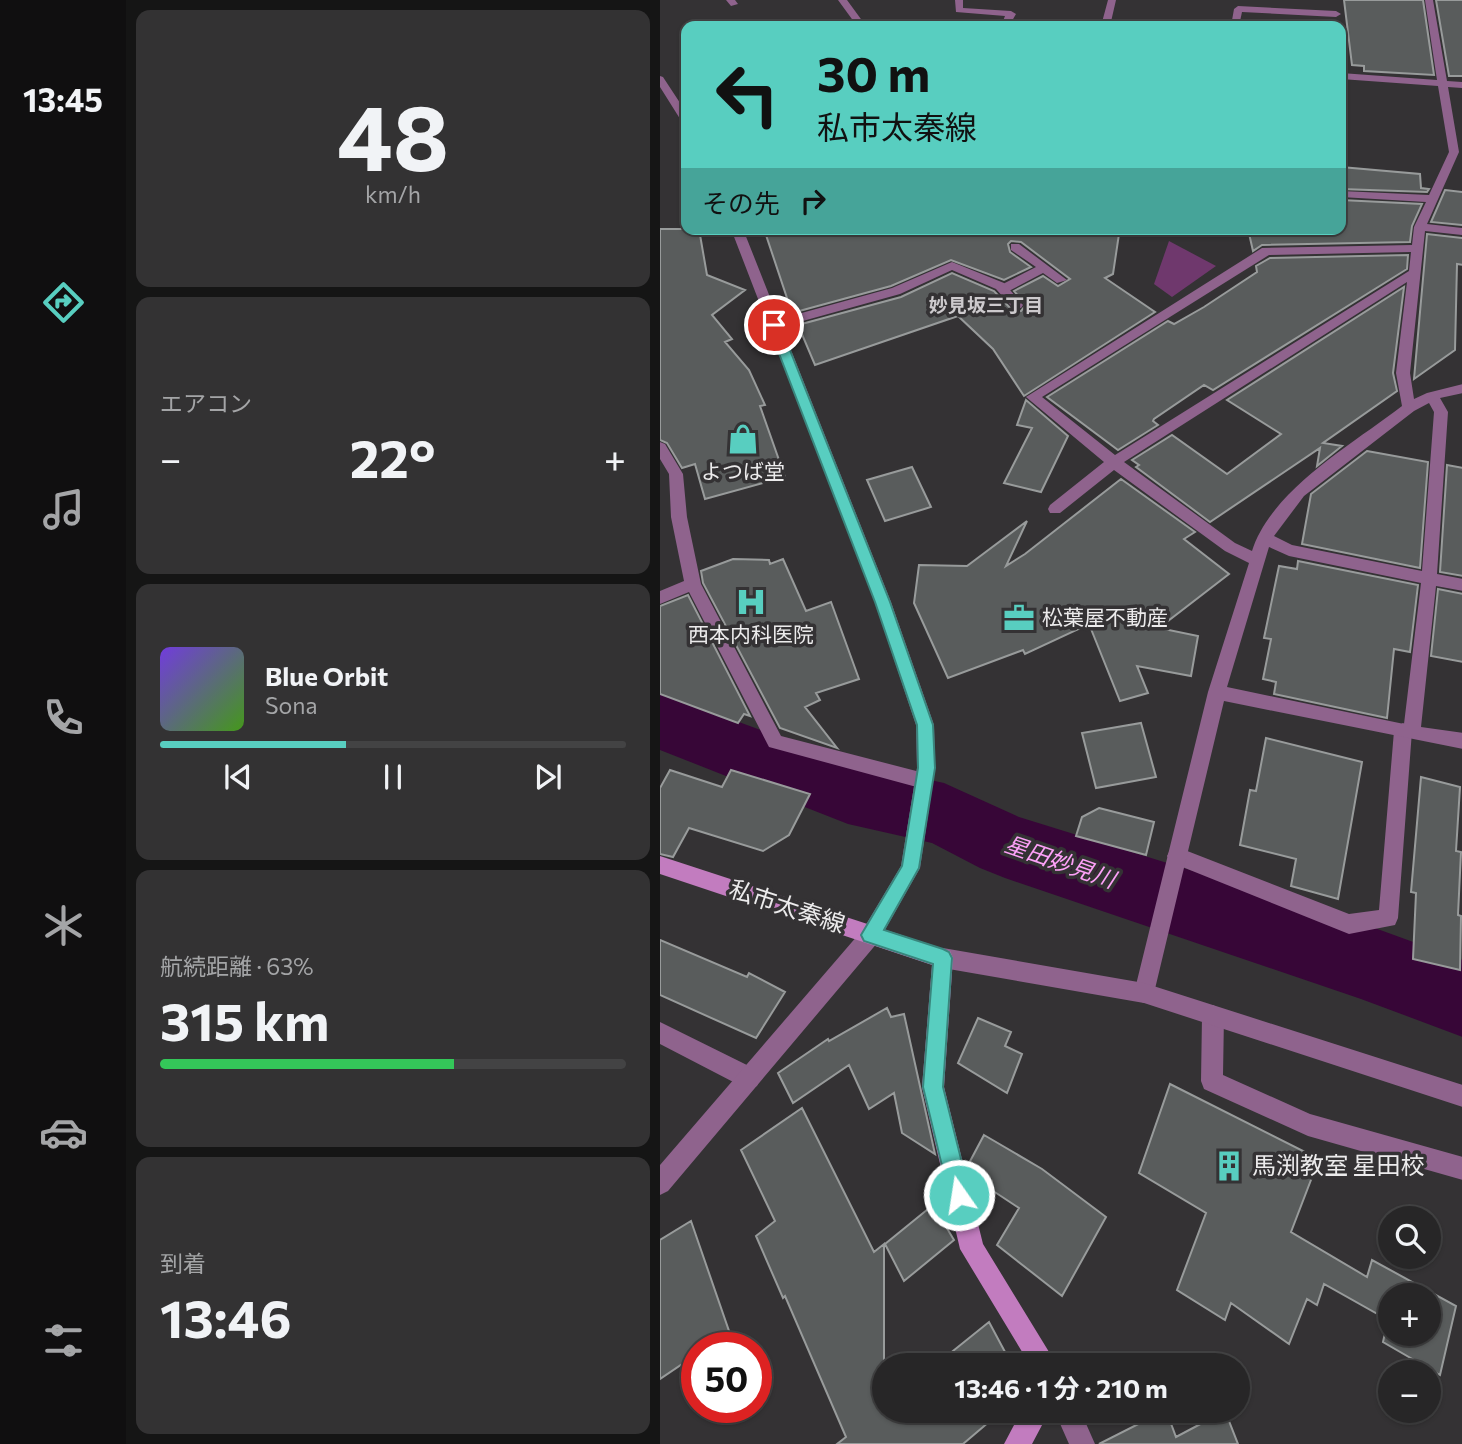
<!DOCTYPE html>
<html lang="ja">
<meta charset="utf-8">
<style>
:root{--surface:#272627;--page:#333233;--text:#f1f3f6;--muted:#a4a5a7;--line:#434344;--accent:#58cec0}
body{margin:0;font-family:Commissioner,"Noto Sans JP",sans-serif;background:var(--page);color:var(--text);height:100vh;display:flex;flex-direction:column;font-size:26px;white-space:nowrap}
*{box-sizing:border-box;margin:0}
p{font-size:23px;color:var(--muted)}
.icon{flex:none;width:38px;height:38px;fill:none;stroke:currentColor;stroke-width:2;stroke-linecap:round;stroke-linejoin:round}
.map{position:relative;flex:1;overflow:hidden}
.sheet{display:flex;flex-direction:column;gap:10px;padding:10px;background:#151515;width:534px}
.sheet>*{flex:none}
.top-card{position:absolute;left:21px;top:21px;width:665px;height:214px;border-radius:14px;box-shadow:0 2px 5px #0004,0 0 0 2px var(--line);background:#58cec0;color:#111;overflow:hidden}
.controls{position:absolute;left:718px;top:1206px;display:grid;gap:14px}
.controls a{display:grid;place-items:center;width:63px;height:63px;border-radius:50%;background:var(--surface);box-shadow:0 2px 5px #0004,0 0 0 2px var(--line);font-size:35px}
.speed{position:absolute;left:21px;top:1332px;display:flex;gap:14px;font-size:35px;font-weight:700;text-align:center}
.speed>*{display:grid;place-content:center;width:91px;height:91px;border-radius:50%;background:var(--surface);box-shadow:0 2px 5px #0004,0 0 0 2px var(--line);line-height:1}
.speed .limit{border:10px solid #d22;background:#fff;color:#111}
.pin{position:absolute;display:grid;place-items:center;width:60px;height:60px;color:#fff;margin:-30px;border:4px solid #fff;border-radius:50%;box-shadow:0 2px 7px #0007}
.me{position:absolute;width:77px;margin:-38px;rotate:347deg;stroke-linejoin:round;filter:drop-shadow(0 0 5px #0008)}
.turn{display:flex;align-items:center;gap:24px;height:147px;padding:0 21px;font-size:32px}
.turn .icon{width:91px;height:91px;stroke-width:2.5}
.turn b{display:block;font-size:49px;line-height:60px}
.then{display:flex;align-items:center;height:66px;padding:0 21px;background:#0003;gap:14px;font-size:26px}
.big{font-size:52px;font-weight:700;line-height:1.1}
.sheet .tile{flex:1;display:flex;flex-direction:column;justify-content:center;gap:10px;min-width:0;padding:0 24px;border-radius:14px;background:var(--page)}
.sheet .dial{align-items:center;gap:0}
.dial b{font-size:91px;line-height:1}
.song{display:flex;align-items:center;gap:21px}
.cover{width:84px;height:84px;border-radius:10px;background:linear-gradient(135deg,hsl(260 70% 55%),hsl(100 70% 35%))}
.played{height:7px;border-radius:4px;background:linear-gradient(90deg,var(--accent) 40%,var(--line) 40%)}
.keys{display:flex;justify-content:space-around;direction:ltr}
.heat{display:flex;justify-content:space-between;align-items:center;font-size:38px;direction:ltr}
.charge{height:10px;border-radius:5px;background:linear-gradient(90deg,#34c759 63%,var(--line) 0)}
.trip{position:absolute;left:212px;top:1353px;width:378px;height:70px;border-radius:35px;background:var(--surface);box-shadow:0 2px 5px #0004,0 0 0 2px var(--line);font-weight:700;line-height:70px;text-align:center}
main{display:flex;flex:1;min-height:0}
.dock{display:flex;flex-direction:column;width:126px;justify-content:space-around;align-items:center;background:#100f10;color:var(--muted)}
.dock .icon{width:49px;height:49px}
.dock .active{color:var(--accent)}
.dock b{font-size:32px;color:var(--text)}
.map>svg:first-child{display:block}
</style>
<main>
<nav class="dock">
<b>13:45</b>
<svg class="icon active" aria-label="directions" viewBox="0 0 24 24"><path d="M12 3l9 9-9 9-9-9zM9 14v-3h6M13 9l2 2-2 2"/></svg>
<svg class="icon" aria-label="music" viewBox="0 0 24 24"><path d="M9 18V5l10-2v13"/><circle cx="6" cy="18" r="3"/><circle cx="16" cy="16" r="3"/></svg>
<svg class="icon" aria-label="phone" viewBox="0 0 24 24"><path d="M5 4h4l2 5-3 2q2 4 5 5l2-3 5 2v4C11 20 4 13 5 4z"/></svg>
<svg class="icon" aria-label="climate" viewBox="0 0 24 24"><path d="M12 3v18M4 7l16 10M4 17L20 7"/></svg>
<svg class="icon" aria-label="car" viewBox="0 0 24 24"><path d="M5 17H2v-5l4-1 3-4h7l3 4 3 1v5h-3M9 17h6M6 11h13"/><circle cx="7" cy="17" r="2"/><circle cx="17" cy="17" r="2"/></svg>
<svg class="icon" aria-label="filters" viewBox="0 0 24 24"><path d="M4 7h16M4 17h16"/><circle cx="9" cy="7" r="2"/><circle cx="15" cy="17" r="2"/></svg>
</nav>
<section class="sheet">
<div class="tile dial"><b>48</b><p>km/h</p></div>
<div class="tile"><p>エアコン</p>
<div class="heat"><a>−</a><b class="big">22°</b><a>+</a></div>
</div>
<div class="tile">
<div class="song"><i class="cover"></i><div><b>Blue Orbit</b><p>Sona</p></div></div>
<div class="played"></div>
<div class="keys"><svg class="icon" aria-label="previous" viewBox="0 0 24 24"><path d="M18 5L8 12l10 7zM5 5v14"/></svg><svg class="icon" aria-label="pause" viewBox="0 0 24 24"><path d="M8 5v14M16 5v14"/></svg><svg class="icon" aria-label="next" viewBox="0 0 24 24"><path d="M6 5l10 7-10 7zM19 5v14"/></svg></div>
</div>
<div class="tile"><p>航続距離 · 63%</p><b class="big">315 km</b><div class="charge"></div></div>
<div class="tile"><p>到着</p><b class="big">13:46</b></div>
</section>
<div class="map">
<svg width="803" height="1444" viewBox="0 0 803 1444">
<rect width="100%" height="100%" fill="#343234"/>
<path fill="#6f386d" d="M509,241L556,266L512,297L494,284Z"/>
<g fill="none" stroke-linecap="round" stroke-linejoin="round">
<path fill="#370637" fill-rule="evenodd" d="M0,693L188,762L284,783L359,817L701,923L803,960V1037L701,999L345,878L320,868L272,843L188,824L0,750Z"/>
</g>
<path fill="#595c5c" stroke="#989b9b" stroke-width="2" fill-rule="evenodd" d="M684,0H763L774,75L704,71V66L692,65Z
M776,0H803V76H789Z
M681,167L760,174L761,188L769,189L767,192L681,189Z
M785,190L803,192V225L771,222Z
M681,200L762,204L752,226L750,242L602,245L593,251L588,229H681Z
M0,229H39L47,275L85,290L52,315L72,339L65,342L89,370L105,405L100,406L125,477L45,499L35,464L22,468L7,443L0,440Z
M104,229H457L455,234H459L453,274L445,278L495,312L364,396L333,349L298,316L155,365L138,325L241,297L292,273L334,291L353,311H361L366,305L354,291L383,276L398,286L410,279L361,242L351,241L348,244L350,252L371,267L344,280L291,260L231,286L132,313Z
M767,234L803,238V265L797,264L795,350L754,379Z
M748,255L747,269L553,390L544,385L494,419L493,421L498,425L458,450L387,397L508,321L514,324L544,307L597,272L596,266L610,258Z
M744,287L733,373L737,391L663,443L682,446L657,466L660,448L550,522L476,467L479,465L472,460L512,435L567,474L621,434L567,400Z
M366,400L408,436L381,492L344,483L372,428L357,425Z
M707,451L768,462L760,568L642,544L651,494Z
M787,465L803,468V576L780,572Z
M252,467L271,507L225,521L207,480Z
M461,479L535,532L524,539L569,574L499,628L538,636L531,676L477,666L488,693L460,701L429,624L365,654L363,650L288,678L254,603L259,565L307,566L367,521L346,566L365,554Z
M73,559L109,560L110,564L123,559L146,611L171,602L199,679L156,693L160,700L145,707L177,748L120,728L43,583L41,571Z
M638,561L758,585L750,652L734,649L727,718L614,694L616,682L603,679L611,639L604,638L619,566L637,569Z
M778,589L803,594V662L771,656Z
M28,595L90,716L84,714L78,723L0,694V606Z
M481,723L496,777L436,788L422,733Z
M606,738L702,762L678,899L631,886L636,859L580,845L590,790L596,791Z
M10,770L62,787L71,770L150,794L129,835L103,851L29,828L13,857L0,854V788Z
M761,777L800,787L796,851L801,852L798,915L801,916L800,970L753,959L756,893L751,892Z
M439,808L494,822L486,855L416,836L422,817Z
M0,940L87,977L89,973L125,992L96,1038L0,995Z
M227,1008L231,1017L244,1014L275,1154L242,1133L234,1093L209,1109L189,1065L133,1103L118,1073L168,1039L169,1041Z
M318,1018L351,1032L345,1046L362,1054L347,1093L298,1063Z
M510,1084L659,1159L631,1232L707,1277L712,1260L796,1306L780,1375L723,1342L728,1320L664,1284L657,1305L647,1299L629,1344L571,1303L565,1320L517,1290L546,1213L479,1173ZM730,1295H768V1334H730Z
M142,1108L214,1252L224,1244V1410H343L303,1444H177L186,1437L125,1296L123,1298L96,1236L115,1221L81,1150Z
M324,1135L382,1169L446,1217L402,1296L337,1245L359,1208L309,1175L307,1167Z
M273,1205L294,1240L244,1281L225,1244Z
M31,1221L69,1331L46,1348H37V1354L0,1379V1240Z
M329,1322L352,1365H286L283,1359Z
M506,1410L516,1437L565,1411L578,1444H439Z"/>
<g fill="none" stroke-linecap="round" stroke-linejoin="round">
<path fill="#8f638d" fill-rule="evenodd" d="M178,0H187L206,26H197Z
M295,0H303V8L351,11L356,14L349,26H341L345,16L296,12Z
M448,0H456L450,26H441Z
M351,244H359L407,280L397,283L383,273L347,292H339V286L376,267L351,250Z
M0,442L5,444L23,474L27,517L41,584L121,736L264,773L270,775L273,781L270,787L264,789L109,747L29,592L0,604V591L24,581L11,517L9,474L0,459Z
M743,723L749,726L752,731L738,918L735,925L689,934L510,862L507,856L510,850L517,847L689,914L719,910L734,731L737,726Z
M0,1022L97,1070L100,1078L97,1086L89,1089L81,1086L0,1044Z"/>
<path fill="#8f638d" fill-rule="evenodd" d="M66,0H75L78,4L71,6Z
M765,0H773L787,81L803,82V88L788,87L799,152L767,224L803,228V235L765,231L750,373L754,399L767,393L803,384V393L780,398L788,412L777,574L803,579V591L776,586L761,727L803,733V749L564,701L494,993L491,1000L484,1003L477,1000L474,993L548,692L589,563L565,551L454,470L400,513H390L388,509L390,505L444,462L366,397L602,248L752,245L754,227L766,202L681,197V191L769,195L789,152L778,86L681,79V73L777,80ZM751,252L749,271L455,455L382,397L609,255ZM747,282L736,373L742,406C693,444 611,490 592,551L575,543L464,462ZM769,403L774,412L762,571L632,545L614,536L644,496L754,411ZM609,547L629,556L761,583L744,724L567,687Z
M578,6L676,11L681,14L676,17L582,12L579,26H571L574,9Z
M48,20H54L61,26H51Z
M292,262L344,283L363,305L361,308H353L336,289L292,270L240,294L114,329L108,325L109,322L232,288Z
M553,1005L560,1009L564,1016L563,1075L650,1114L803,1157V1180L648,1136L544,1089L541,1081L542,1016L546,1009Z
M394,1410H420L435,1444H409Z"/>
<path fill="#8f638d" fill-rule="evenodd" d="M0,76L3,77L26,112V123L22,122L0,87Z
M71,229H83L231,602L274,725L275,768L260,868L218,942L8,1191L0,1195V1165L204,928L241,866L257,768L256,725L215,602Z
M283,948L484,983L803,1085V1107L484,1003L283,968L276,965L273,958L276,951Z"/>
<path fill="#c27cbf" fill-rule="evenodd" d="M0,856L290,951L293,958L284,1087L323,1244L397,1365H370L300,1249L262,1087L272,965L0,874Z
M362,1410H390L372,1444H344Z"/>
</g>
<path fill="#58cec0" stroke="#39867d" stroke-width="2" d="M114,321L120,325L230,602L273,725L275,768L259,868L224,930L283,949L289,952L292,958L283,1087L310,1195L307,1203L299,1206L292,1203L289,1195L263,1087L273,964L204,941L201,935L242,866L258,768L257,725L215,602L108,325Z"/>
<defs>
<g id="shop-bare" transform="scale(2.415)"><path d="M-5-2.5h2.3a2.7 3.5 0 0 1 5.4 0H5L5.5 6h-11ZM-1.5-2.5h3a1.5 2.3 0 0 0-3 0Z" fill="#58cec0" stroke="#343234" stroke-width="2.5" paint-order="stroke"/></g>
<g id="hospital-bare" transform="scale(2.415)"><path d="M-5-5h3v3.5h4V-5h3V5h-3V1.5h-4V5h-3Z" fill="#58cec0" stroke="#343234" stroke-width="2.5" paint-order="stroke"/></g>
<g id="office-bare" transform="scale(2.415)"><path d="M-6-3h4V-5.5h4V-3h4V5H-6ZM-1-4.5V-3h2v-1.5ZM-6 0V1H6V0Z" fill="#58cec0" stroke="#343234" stroke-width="2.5" paint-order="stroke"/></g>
<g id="building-bare" transform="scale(2.415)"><path d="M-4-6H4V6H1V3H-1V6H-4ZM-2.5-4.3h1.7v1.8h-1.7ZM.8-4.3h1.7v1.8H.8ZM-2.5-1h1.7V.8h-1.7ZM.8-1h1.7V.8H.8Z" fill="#58cec0" stroke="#343234" stroke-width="2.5" paint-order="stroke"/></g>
</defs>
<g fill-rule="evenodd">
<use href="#shop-bare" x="83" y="439"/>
<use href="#hospital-bare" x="91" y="602"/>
<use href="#office-bare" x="359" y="618"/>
<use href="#building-bare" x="569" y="1166"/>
</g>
<g text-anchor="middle" stroke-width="7" stroke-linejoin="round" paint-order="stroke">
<g font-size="19" font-weight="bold" fill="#cdcacd" stroke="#343234">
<text x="326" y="312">妙見坂三丁目</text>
</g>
<g font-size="21" fill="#ecebec" stroke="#343234">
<text x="83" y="479">よつば堂</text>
<text x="382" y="625" text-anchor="start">松葉屋不動産</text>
<text x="91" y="642">西本内科医院</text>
</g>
<g font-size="23" font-style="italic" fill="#fda1f8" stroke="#343234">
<text transform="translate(400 862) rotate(19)" y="8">星田妙見川</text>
</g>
<g font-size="24" fill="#ecebec" stroke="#343234">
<text transform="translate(127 907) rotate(18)" y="8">私市太秦線</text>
</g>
<g font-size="24" fill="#ecebec" stroke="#343234" text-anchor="start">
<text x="592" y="1174">馬渕教室 星田校</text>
</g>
</g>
</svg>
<div class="controls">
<a><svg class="icon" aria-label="search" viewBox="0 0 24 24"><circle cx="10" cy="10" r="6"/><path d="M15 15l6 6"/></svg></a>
<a>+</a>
<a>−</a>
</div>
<div class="speed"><div class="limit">50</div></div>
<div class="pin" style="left:114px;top:325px;background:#d93025"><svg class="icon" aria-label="arrive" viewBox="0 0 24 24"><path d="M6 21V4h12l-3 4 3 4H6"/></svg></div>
<svg class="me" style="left:299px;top:1195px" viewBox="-20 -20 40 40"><circle r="17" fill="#58cec0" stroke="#fff" stroke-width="3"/><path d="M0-11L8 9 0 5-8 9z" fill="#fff"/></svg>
<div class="trip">13:46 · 1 分 · 210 m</div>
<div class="top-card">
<div class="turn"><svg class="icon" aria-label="left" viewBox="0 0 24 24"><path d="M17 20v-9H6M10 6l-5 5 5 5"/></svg><div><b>30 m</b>私市太秦線</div></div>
<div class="then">その先<svg class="icon" aria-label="right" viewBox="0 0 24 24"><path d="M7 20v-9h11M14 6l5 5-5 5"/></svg></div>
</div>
</div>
</main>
